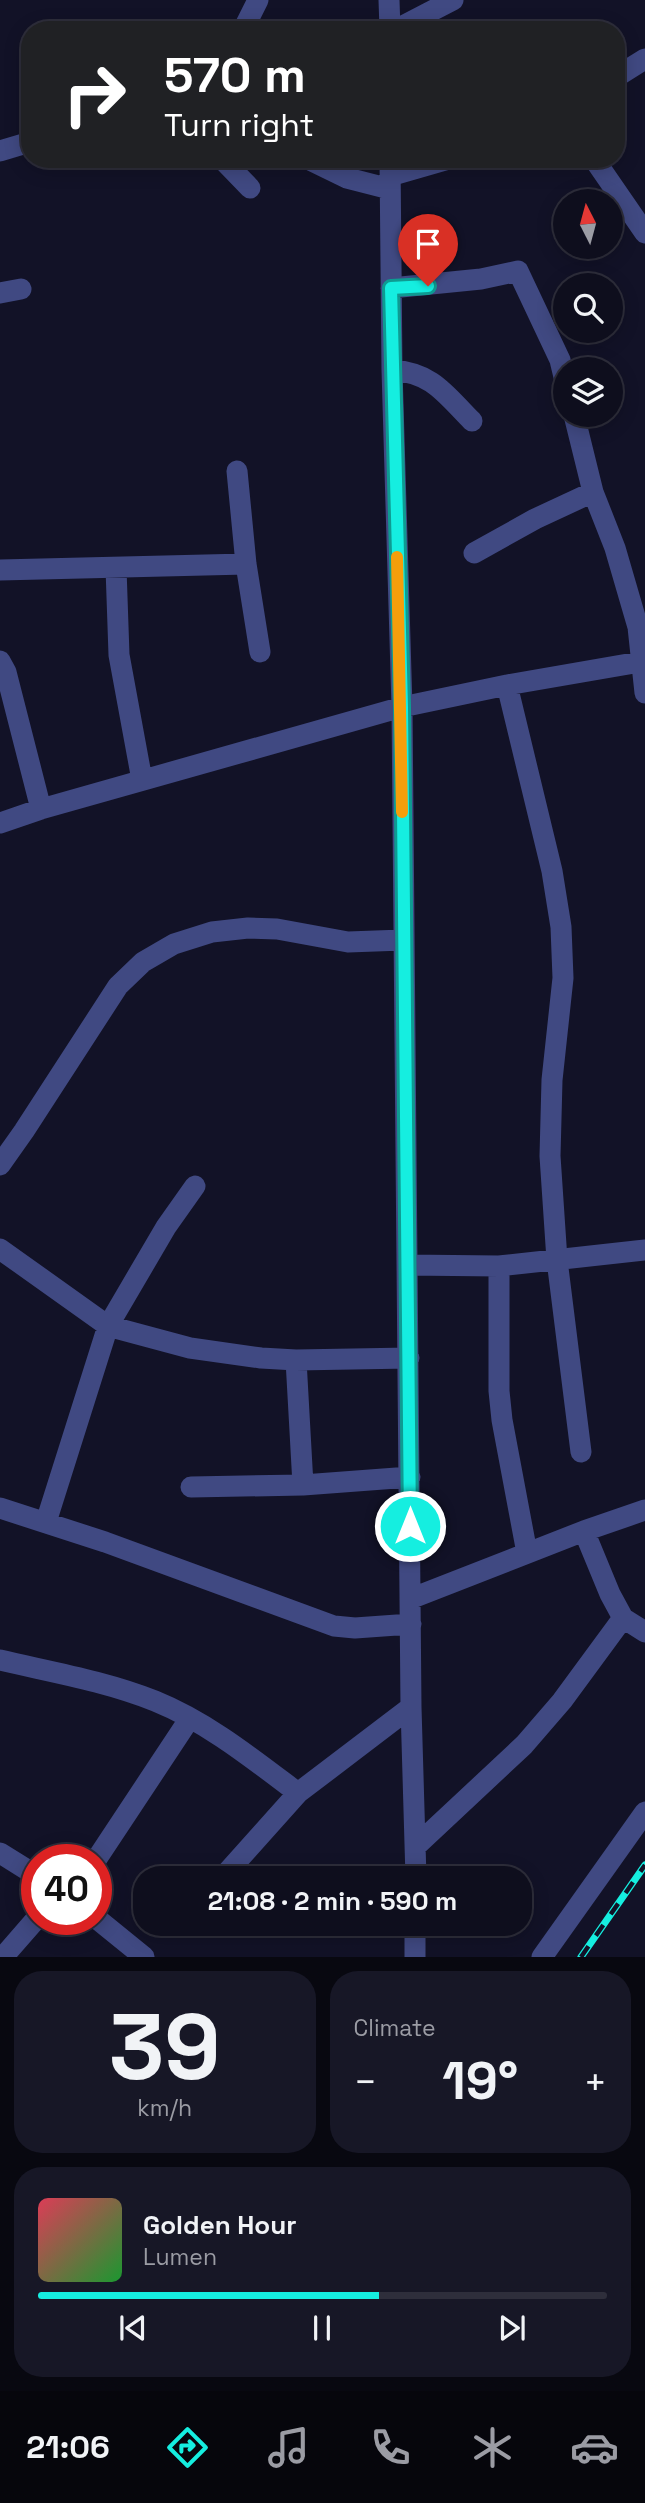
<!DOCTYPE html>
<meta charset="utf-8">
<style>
:root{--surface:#0e0e1d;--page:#171726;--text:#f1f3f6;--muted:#9b9ca4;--line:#2e2e3b;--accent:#15eee0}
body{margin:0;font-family:"Space Grotesk",sans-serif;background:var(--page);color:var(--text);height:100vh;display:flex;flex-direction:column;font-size:26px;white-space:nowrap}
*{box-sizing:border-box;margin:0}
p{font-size:23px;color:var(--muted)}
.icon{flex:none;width:38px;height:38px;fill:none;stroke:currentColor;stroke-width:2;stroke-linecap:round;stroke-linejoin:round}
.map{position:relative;height:1957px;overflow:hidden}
.drawer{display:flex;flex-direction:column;gap:14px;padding:14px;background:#080810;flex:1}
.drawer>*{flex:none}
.hud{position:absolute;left:21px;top:21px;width:604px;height:147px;border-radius:28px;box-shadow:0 4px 18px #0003,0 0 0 2px var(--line);background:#202124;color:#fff;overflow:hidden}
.needle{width:46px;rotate:354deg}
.controls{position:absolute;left:553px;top:189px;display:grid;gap:14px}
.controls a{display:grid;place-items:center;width:70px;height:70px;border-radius:50%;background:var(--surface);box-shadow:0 4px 18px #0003,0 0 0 2px var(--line);font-size:35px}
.speed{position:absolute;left:21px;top:1844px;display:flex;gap:14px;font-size:35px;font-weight:700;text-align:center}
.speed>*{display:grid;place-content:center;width:91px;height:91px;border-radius:50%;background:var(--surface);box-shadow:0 4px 18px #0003,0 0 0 2px var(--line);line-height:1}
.speed .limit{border:10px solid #d22;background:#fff;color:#111}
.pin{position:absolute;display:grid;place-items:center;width:60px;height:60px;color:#fff;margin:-72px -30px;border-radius:50% 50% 50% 0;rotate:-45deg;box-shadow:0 0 7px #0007}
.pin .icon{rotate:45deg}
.me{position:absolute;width:77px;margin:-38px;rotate:0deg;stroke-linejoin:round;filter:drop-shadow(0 0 5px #0008)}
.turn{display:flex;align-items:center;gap:24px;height:147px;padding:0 28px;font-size:32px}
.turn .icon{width:91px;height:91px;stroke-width:2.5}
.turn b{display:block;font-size:49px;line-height:60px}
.big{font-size:52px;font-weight:800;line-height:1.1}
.drawer .tile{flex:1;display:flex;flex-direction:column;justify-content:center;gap:10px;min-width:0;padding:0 24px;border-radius:28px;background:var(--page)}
.drawer .dial{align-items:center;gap:0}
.dial b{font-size:91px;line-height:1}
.song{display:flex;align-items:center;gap:21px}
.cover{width:84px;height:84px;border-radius:10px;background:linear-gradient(135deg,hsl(350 70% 55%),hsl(130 70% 35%))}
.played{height:7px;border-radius:4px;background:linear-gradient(90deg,var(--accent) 60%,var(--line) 60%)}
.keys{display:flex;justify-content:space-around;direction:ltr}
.heat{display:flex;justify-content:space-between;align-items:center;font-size:38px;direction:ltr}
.drawer .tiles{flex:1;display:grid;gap:14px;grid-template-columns:1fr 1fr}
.tile:last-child{grid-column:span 2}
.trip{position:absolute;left:133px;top:1866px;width:399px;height:70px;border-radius:28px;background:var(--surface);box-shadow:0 4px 18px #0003,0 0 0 2px var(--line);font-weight:800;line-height:70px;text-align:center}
.tabs{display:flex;height:112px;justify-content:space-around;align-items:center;background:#06060c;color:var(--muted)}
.tabs .icon{width:49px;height:49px}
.tabs .current{color:var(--accent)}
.tabs b{font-size:32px;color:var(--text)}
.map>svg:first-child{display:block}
</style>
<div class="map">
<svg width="645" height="1957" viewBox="0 0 645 1957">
<rect width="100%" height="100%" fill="#121227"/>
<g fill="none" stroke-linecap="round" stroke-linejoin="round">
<path stroke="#404982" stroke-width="21" d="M389,0L390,30
M243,30L258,0
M395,30L453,0
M616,77L645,59
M0,151L30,142
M222,159L250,188
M308,159L347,178L390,189
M390,159L392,370L402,707L411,1707L416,1878
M594,159L645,233
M390,176L449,159
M391,288L481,279L518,271L560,360L565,381
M0,293L21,289
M392,370C433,373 445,394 472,421
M574,415L593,492L615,548L638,627L645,693
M237,471L246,564L260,652
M474,553L535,519L593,492
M116,568L119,655L142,780
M0,570L246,564
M0,661L6,672L41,809
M507,685L552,871L561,927L563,978L552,1080L550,1156L557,1260L581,1452
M0,823L41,809L402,707L507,685L645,661
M0,1165L24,1131L118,986L143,962L174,944L212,932L248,928L277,929L348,942L403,940
M0,1249L108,1326L190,1348L261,1358L296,1360L409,1358
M407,1265L499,1266L645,1250
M499,1266V1391L502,1420L527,1553
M296,1360L303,1485
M191,1487L303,1485L410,1477
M0,1508L105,1542L334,1626L355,1628L411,1624
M46,1522L108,1326L166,1227L195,1186
M584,1531L610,1594L623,1618L645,1632
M410,1599L584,1531L645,1510
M0,1660C51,1672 105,1681 155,1701C207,1722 253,1759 298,1793
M416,1846L524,1745L562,1701L623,1618
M0,1853L37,1876
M96,1860L190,1718
M222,1878L298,1793L411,1707
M96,1918L144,1957
M3,1957L37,1918
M415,1957V1923
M542,1957L645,1812"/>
<g stroke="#15eee0" stroke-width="7">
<path id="rail" d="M581,1957L645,1865"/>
</g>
<use href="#rail" stroke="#121227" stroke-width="4.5" stroke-dasharray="13" stroke-linecap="butt"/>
</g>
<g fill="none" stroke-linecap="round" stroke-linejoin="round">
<g stroke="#0e9b92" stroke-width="18">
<path id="route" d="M410,1526L402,707L391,288L428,286"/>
</g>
<use href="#route" stroke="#15eee0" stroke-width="12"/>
<path stroke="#f59e0b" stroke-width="12" d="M397,557L402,812"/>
</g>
</svg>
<div class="controls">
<a><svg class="needle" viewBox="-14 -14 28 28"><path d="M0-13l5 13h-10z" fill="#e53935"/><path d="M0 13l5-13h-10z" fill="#9b9ca4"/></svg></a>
<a><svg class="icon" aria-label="search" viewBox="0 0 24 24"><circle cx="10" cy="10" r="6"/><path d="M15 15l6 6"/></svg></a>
<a><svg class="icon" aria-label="layers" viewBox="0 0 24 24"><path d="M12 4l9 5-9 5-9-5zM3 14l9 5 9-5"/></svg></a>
</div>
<div class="speed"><div class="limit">40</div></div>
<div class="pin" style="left:428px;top:286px;background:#d93025"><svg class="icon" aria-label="arrive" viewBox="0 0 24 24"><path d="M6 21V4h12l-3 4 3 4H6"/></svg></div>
<svg class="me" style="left:410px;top:1526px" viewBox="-20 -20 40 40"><circle r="17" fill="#15eee0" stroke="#fff" stroke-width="3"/><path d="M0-11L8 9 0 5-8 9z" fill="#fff"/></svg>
<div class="trip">21:08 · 2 min · 590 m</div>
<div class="hud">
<div class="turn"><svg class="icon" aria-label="right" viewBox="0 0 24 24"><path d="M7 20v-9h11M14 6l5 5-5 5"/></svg><div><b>570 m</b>Turn right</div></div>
</div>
</div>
<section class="drawer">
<div class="tiles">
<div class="tile dial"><b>39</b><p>km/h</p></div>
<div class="tile"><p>Climate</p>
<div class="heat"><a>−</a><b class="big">19°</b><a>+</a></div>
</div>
<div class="tile">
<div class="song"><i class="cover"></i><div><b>Golden Hour</b><p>Lumen</p></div></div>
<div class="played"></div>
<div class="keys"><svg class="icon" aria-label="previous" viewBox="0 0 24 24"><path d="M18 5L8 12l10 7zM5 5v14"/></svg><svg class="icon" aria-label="pause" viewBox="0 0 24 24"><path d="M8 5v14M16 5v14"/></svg><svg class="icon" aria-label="next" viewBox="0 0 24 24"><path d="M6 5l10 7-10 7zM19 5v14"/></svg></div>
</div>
</div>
</section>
<nav class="tabs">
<b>21:06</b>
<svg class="icon current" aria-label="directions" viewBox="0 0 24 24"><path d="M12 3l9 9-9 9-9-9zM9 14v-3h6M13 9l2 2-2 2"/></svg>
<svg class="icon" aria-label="music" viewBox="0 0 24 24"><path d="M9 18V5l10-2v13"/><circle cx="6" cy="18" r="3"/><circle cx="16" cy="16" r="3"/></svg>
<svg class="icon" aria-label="phone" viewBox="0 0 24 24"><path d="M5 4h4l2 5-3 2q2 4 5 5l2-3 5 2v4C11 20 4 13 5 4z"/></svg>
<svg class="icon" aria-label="climate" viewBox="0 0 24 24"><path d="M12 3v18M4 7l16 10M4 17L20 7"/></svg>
<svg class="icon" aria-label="car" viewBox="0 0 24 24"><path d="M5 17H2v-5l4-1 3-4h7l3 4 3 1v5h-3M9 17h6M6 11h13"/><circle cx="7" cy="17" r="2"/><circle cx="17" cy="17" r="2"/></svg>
</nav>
